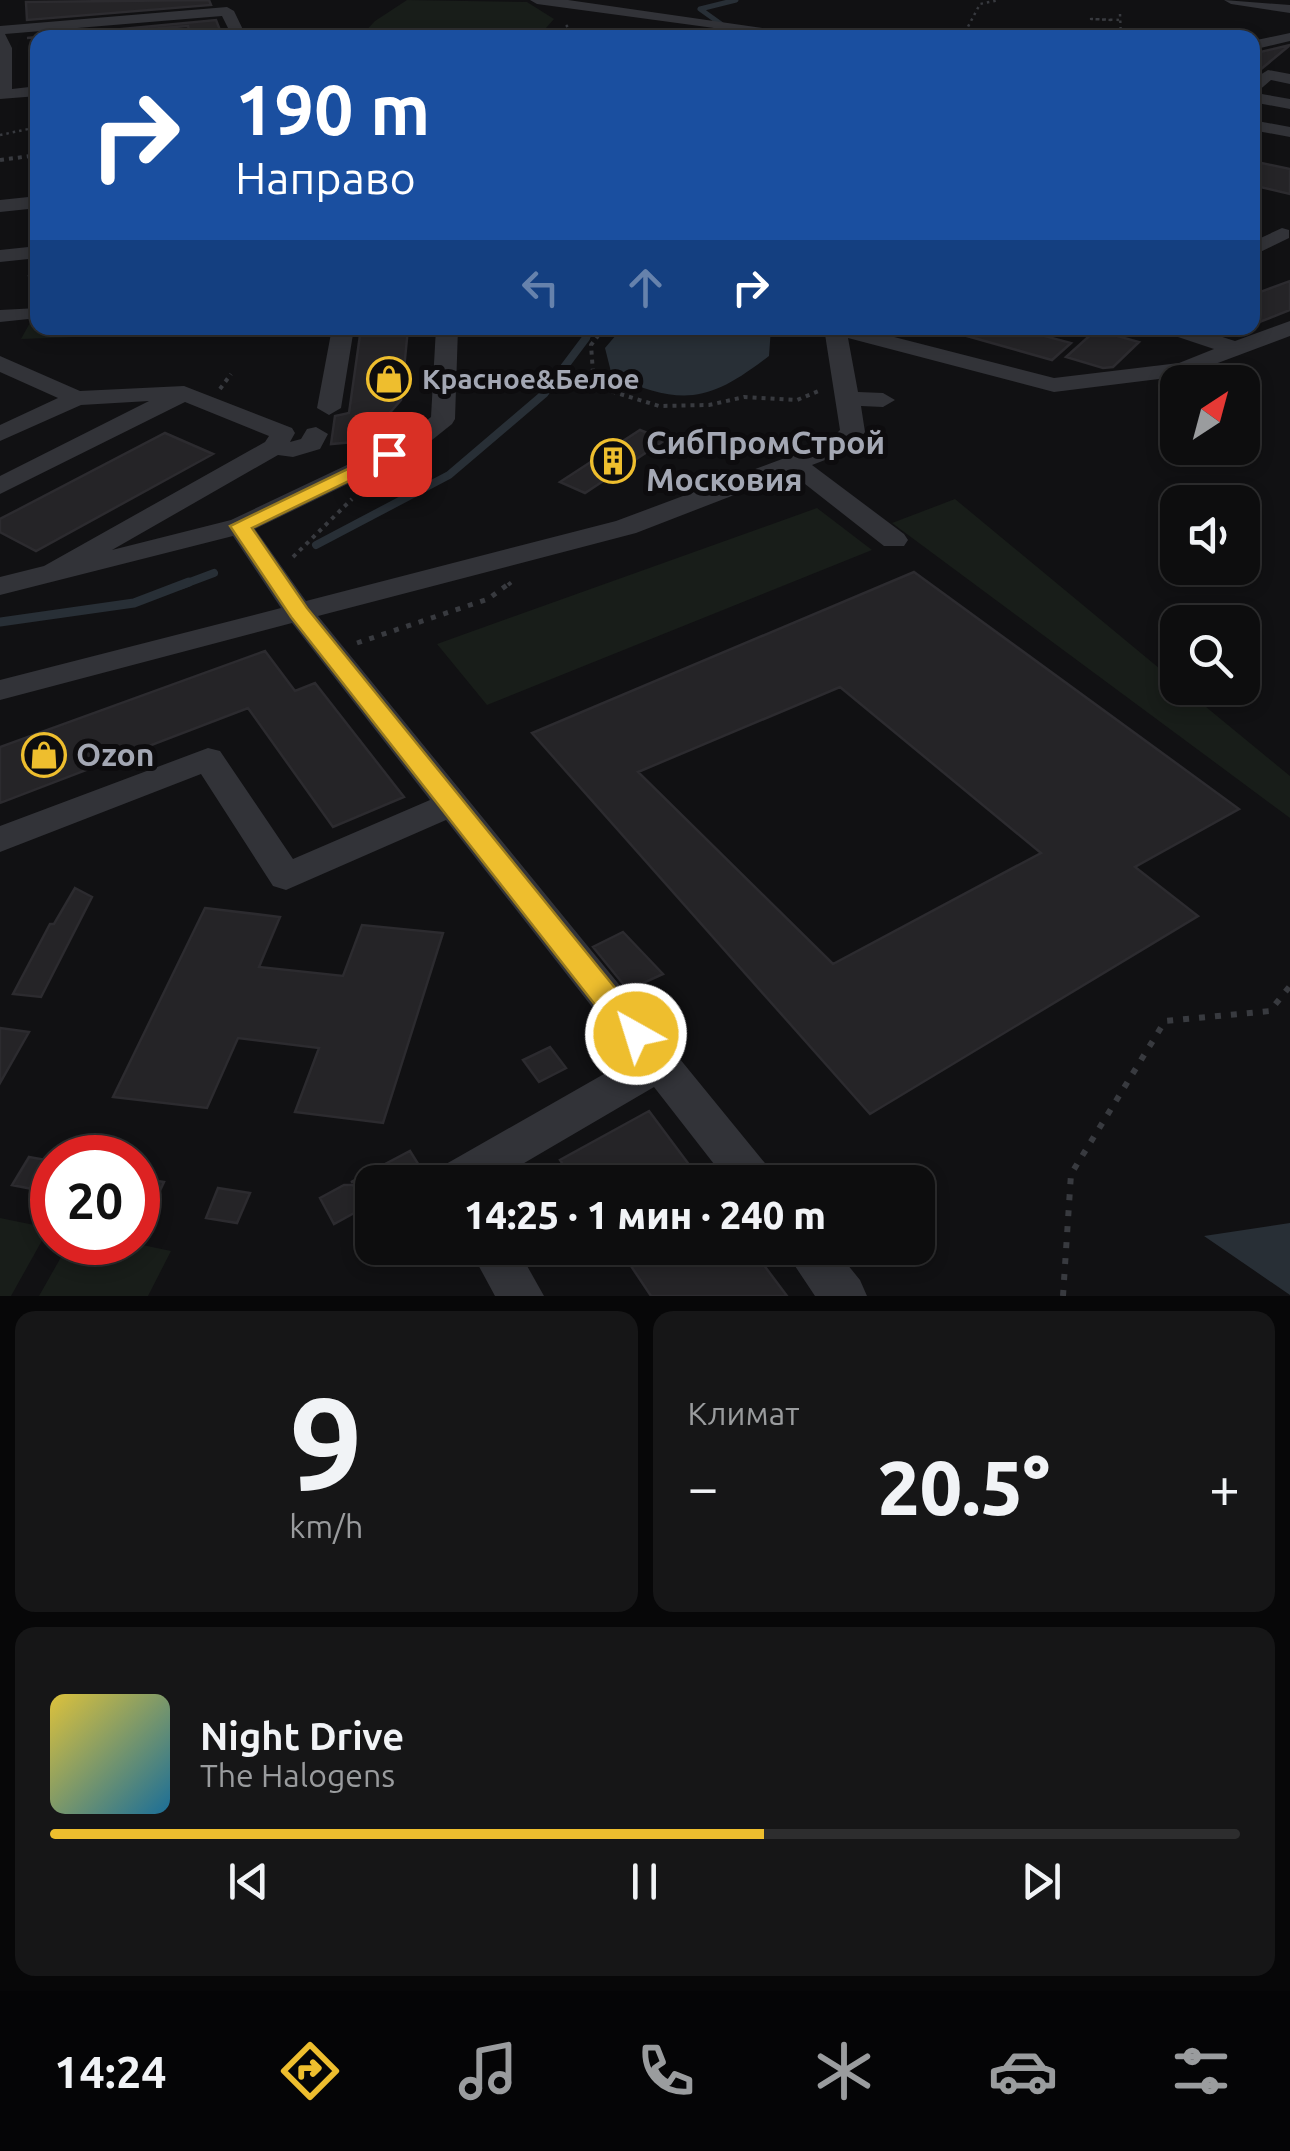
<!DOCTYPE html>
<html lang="ru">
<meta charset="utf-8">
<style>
:root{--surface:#0d0d0e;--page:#161617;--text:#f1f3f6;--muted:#9a9c9e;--line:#2d2d2e;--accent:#eebe2e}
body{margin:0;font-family:Ubuntu,sans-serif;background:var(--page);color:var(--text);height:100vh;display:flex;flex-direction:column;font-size:38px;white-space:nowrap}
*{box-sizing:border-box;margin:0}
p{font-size:32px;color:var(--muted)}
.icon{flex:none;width:55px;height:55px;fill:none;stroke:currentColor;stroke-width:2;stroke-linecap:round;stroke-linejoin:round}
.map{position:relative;height:1296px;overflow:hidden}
.sheet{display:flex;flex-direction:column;gap:15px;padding:15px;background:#070708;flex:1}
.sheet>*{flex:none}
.hud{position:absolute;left:30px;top:30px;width:1230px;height:305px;border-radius:20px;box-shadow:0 5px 15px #0003,0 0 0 2px var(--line);background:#1a4fa0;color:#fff;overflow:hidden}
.needle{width:65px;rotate:36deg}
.buttons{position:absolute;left:1160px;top:365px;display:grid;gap:20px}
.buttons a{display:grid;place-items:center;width:100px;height:100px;border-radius:20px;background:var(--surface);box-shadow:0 5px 15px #0003,0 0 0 2px var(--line);font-size:50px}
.speed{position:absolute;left:30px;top:1135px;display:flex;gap:20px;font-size:50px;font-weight:700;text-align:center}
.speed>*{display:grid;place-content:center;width:130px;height:130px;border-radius:50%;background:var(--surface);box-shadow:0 5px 15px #0003,0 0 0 2px var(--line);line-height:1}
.speed .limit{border:15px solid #d22;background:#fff;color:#111}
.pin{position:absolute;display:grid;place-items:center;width:85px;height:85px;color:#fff;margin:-42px;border-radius:20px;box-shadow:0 5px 15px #0006}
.me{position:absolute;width:110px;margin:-55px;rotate:321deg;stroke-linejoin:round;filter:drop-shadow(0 0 8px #0008)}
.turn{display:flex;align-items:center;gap:35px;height:210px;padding:0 40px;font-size:45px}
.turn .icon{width:130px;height:130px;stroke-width:2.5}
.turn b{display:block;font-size:70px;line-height:85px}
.lanes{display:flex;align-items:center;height:95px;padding:0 40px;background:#0003;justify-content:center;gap:50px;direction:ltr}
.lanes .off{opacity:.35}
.big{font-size:75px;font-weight:800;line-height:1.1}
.sheet .tile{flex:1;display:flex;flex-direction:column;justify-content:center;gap:15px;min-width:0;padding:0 35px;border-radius:20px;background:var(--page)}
.sheet .dial{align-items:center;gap:0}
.dial b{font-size:130px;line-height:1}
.song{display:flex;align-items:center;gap:30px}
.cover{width:120px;height:120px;border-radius:15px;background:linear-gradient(135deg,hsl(50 70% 55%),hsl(200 70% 35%))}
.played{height:10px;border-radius:5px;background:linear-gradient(90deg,var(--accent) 60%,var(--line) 60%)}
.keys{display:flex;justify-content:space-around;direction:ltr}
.heat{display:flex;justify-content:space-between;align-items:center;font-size:55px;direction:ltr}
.sheet .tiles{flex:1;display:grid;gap:15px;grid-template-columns:1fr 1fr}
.tile:last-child{grid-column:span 2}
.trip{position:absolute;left:355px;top:1165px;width:580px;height:100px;border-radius:20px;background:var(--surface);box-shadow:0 5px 15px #0003,0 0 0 2px var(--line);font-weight:800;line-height:100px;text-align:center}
.tab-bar{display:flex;height:160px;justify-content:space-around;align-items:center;background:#050506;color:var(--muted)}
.tab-bar .icon{width:70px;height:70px}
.tab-bar .on{color:var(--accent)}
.tab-bar b{font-size:45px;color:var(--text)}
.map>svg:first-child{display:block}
</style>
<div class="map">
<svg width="1290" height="1296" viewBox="0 0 1290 1296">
<rect width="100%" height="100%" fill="#111113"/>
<path fill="#181d19" d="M407,0L527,2L554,19L538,37H360L375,21Z
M37,310L38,328H242L241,331L21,339Z
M955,499L1177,683L1178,688H1183L1290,776V818L892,523Z
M817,508L872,550L487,705L437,644Z
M0,1218L49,1228L11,1296H0Z
M69,1243H133L171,1251L148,1296H39Z"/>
<path fill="#282f36" d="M622,328H771L769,356C708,403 683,406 612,376L605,348Z
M1290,1223V1295L1204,1236Z"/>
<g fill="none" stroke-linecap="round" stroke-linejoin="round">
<path stroke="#282f36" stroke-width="5" d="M678,38L682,31L697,38
M705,38L721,24L700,9L736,0"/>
<path stroke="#282f36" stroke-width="6" d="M584,341L594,328"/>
<path stroke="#282f36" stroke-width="8" d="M316,545L449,475L544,394L586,338
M182,585L214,573"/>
<path stroke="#282f36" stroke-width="9" d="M0,622L134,603L189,582"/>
</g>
<path fill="#252427" stroke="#2c2b2f" stroke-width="2.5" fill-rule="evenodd" d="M209,0L211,5L27,20L26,2Z
M216,20L223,38H191L188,26L27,38Z
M1290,45L1260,70L1252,75V54Z
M1252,161L1290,169V194L1252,185Z
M1290,281V310L1252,325V295Z
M361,328H408L401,400L365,441L331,444L335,416L349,413Z
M961,328H1015L1071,343L1052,360L960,334Z
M1096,330L1139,342L1113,367L1103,368L1066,357Z
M640,430L665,440L585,493L560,482Z
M165,433L213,454L36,551L0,532V519Z
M914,572L1239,809L1135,867L1198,916L870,1114L532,733ZM840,687L1041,853L833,964L638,772Z
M265,651L295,691L315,683L404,797L333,827L248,708L0,803V747Z
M75,888L92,897L41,997L13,994L50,924H54Z
M205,908L280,917L259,967L343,976L362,925L443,933L383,1123L295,1112L319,1048L238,1038L207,1108L113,1097Z
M623,932L663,974L628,990L593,947Z
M0,1028L29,1032L0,1083Z
M550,1047L566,1068L539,1082L523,1060Z
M649,1111L702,1182H575L560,1160Z
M410,1151L425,1175L411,1182H351Z
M29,1157L52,1161V1173L43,1191L12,1185Z
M138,1178L164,1182L138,1238Z
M344,1185H353L365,1207L334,1224L320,1198Z
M218,1188L250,1193L237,1223L206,1218Z
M619,1248H751L787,1296H651Z"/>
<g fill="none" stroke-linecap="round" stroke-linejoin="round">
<path stroke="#383a3f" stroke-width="2.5" stroke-dasharray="2.5 4" stroke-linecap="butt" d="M1120,14L1121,38
M1111,20L1091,19L1121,20
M1224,34L1241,31
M550,38L571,23
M962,38L980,4L999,0
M1056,38L1097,29L1186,34
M1190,38L1186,33L1208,30L1228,38
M0,135L38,127"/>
<path stroke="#383a3f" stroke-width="4" stroke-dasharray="4 5" stroke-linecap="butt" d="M0,160L38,155
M28,277L38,275
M604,328L591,345L594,386L659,406L709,405L744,397L797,400L821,390
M220,389L231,374
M293,557L352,499
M508,585L513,581"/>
<path stroke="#383a3f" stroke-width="5" stroke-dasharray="5 8" stroke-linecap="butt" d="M357,643L488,599L511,582"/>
<path stroke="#383a3f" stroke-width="6" stroke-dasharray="6 10" stroke-linecap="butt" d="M1063,1296L1071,1174L1165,1021L1270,1011L1290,986"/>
<path fill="#323338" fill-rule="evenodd" d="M530,0H568L832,38H789L537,4Z
M1224,0L1290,5V13L1231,4Z
M227,7L234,11L247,38H233L222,16L5,34L12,48V89L38,86V96L0,99V26Z
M1290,33V41L1252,50V41Z
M1268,70L1290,74V84L1271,80L1256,93L1290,99V109L1252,102V80Z
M1252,120L1290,127V137L1252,130Z
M38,196V208L0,212V200Z
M1282,228L1289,230V238L1252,256V242Z
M38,246V258L0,262V250Z
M38,308V318L0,322V310Z
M1290,321V336L1183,376L1054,392L848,338L858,392L883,393L895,400L883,407L861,406L865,432C850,451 834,457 812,465L904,534L908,540L904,546H884L791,473L636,533L318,616L769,1168L776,1182H728L654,1087L492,1182H432L439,1168L632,1058L446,820L286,890L273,886L201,774L0,852V826L208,748L220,751L293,859L430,800L292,623L0,700V680L281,608L233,536L0,595V577L44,566L265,442L269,436L185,402L0,494V476L149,401L81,405L0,441V425L58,398L0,372V356L80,391L184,386L292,428L295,433L290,442L301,439L307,429L316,427L328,434L320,449L293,457L278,455L112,550L231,520L404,438L431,417L436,328H458L455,419L452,424L422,448L255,529L306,601L616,521L828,442L840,430L824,328H859L1054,378L1179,363L1214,349L1166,333L1163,328H1194L1235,341Z
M332,328H354L341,408L329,415L317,408Z
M469,1248H517L544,1296H495Z
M783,1248H834L860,1280L867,1296H815Z"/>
</g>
<path fill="#eebe2e" stroke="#9b7c1e" stroke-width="2.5" d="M389,449L396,450V458L252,528L307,608L646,1026L651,1034L646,1043L636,1047L625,1043L291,617L230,526Z"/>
<defs>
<g id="shop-ring" transform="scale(2.25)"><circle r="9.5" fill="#0d0c0e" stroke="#eebe2e" stroke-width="1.5"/><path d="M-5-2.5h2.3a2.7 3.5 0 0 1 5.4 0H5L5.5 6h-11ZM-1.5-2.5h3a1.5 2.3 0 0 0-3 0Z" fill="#eebe2e"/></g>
<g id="building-ring" transform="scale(2.25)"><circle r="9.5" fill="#0d0c0e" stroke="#eebe2e" stroke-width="1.5"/><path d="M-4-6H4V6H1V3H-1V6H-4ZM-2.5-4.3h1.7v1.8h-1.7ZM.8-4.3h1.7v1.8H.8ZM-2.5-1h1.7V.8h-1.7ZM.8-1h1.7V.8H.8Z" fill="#eebe2e"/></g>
</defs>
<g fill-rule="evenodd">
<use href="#shop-ring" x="389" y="379"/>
<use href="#building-ring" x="613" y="461"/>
<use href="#shop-ring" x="44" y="755"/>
</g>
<g text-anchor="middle" stroke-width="10" stroke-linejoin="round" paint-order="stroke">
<g font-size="28" font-weight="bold" fill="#a3a7b3" stroke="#0d0c0e" text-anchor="start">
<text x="422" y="389">Красное&amp;Белое</text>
</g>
<g font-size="32" font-weight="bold" fill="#a3a7b3" stroke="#0d0c0e" text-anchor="start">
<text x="646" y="454">СибПромСтрой<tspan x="646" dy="37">Московия</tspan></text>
<text x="76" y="766">Ozon</text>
</g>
</g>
</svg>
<div class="buttons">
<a><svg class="needle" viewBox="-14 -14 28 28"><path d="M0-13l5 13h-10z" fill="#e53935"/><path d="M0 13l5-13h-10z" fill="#9a9c9e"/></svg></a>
<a><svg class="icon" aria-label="sound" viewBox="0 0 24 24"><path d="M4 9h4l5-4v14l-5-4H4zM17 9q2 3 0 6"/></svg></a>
<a><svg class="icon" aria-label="search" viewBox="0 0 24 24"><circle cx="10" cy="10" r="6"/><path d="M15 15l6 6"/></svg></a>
</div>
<div class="speed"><div class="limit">20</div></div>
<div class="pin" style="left:389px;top:454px;background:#d93025"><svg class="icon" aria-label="arrive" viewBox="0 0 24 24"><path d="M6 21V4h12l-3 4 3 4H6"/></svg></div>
<svg class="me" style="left:636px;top:1034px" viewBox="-20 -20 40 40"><circle r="17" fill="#eebe2e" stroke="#fff" stroke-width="3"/><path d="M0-11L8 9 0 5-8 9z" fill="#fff"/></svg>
<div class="trip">14:25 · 1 мин · 240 m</div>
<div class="hud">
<div class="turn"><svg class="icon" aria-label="right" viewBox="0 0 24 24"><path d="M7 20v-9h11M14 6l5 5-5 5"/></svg><div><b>190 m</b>Направо</div></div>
<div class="lanes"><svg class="icon off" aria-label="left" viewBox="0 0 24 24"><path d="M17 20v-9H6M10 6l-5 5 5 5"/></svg><svg class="icon off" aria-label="ahead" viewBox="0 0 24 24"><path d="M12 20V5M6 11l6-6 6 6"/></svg><svg class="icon" aria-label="right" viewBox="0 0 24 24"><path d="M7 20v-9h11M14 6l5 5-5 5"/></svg></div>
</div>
</div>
<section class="sheet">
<div class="tiles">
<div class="tile dial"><b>9</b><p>km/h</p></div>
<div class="tile"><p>Климат</p>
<div class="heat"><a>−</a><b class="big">20.5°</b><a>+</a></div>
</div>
<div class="tile">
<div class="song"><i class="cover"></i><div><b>Night Drive</b><p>The Halogens</p></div></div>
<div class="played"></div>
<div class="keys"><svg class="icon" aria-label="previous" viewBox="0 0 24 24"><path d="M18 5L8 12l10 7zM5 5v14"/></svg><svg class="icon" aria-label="pause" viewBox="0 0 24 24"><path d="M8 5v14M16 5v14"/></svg><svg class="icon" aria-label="next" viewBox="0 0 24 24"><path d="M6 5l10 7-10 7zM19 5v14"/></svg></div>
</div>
</div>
</section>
<nav class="tab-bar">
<b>14:24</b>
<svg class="icon on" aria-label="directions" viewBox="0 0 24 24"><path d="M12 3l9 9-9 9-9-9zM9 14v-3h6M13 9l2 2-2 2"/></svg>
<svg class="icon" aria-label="music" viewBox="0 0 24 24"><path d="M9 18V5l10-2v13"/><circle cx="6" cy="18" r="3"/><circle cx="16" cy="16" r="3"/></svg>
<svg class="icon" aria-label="phone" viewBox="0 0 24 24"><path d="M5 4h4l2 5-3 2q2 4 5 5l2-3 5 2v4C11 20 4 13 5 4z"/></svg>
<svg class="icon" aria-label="climate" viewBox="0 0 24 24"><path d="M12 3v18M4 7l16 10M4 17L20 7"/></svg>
<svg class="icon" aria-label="car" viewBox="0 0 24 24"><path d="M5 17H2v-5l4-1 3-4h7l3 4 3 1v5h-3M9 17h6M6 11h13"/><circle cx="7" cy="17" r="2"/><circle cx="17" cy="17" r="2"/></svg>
<svg class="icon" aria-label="filters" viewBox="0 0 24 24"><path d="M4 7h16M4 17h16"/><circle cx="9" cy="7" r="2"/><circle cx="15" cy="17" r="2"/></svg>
</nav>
